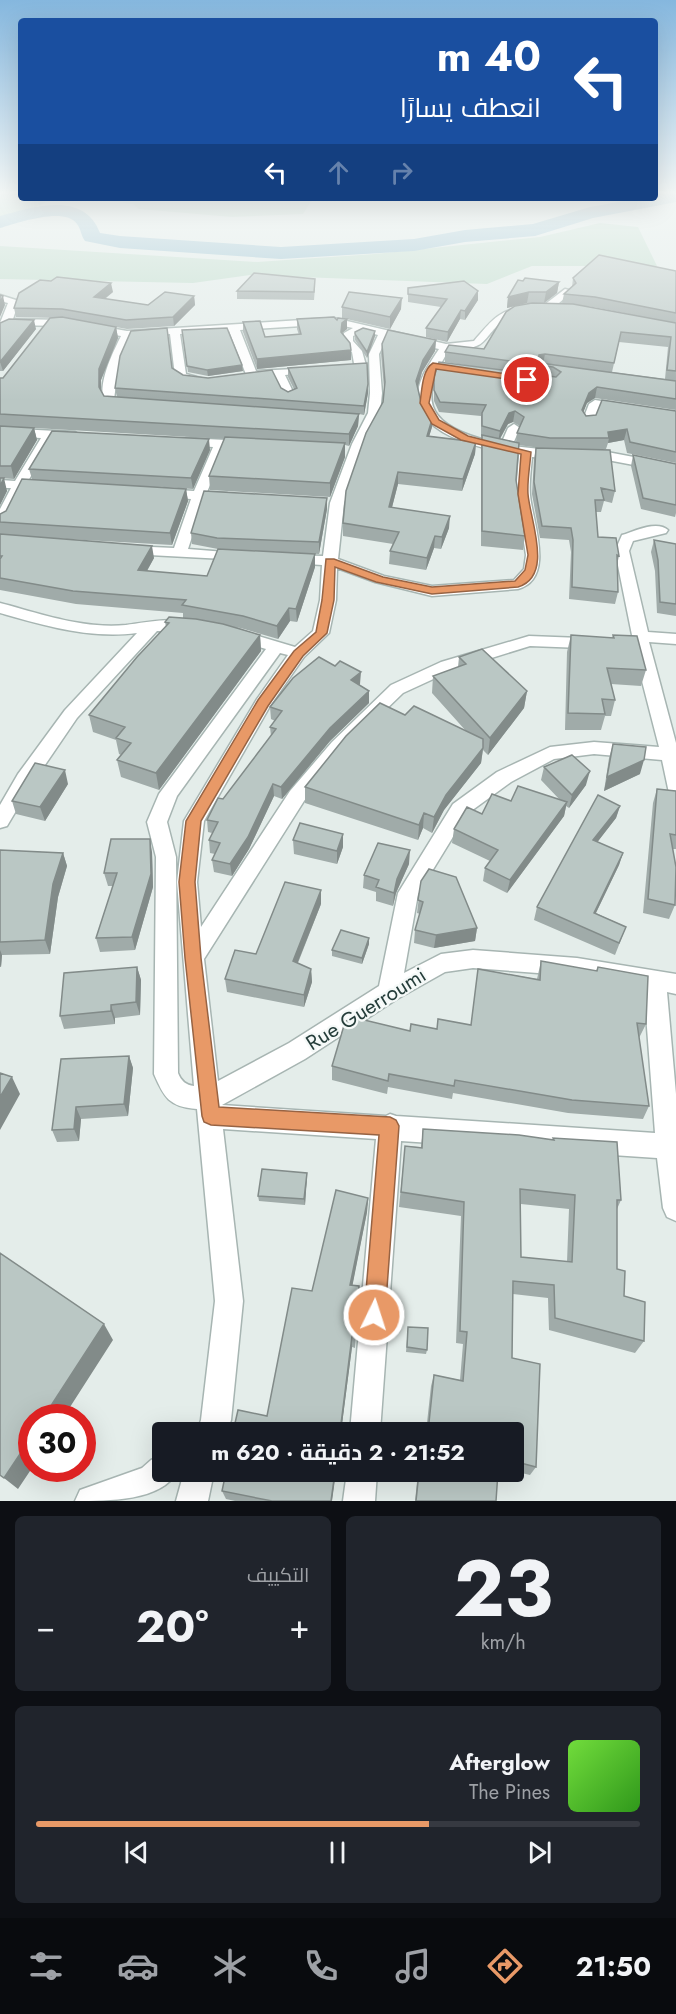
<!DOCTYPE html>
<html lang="ar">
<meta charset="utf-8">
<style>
:root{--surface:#171b24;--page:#20242c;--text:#f1f3f6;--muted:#9ea1a6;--line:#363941;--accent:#e89967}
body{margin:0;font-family:Jost,Cairo,sans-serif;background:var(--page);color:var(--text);direction:rtl;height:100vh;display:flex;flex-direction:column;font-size:22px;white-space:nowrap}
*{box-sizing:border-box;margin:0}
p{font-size:20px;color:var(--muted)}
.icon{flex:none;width:33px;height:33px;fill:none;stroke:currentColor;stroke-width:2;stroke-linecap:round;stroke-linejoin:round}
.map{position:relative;height:1501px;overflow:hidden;direction:ltr}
.side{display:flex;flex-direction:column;gap:15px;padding:15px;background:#0d0f14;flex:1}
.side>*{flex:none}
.guide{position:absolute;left:18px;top:18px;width:640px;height:183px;border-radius:6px;box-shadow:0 6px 24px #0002;direction:rtl;background:#1a4fa0;color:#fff;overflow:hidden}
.speed{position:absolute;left:18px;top:1404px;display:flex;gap:12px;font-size:30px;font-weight:700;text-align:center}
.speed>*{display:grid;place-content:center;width:78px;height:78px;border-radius:50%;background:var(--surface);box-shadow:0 6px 24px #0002;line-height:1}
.speed .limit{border:9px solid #d22;background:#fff;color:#111}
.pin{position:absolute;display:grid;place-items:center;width:51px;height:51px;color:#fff;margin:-26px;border:3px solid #fff;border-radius:50%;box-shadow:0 2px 6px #0007}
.me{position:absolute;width:66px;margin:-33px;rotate:4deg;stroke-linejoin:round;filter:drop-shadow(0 0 4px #0008)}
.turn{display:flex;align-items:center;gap:21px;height:126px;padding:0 18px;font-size:27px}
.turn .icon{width:78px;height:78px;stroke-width:2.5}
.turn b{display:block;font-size:42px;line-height:51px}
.lanes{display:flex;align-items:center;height:57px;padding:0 18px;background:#0003;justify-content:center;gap:30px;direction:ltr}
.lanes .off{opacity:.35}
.big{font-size:45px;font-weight:700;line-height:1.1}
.side .tile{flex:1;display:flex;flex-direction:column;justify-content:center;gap:9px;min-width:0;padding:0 21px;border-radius:9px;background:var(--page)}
.side .dial{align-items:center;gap:0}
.dial b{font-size:78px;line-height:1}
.song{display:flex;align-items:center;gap:18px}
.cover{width:72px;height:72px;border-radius:9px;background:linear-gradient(135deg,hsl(100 70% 55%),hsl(110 70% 35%))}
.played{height:6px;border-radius:3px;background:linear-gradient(90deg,var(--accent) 65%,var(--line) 65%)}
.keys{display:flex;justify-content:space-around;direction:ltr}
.heat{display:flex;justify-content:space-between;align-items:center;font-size:33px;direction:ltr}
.side .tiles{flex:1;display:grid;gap:15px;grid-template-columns:1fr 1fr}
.tile:last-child{grid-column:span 2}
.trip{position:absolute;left:152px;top:1422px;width:372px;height:60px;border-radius:6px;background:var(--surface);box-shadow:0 6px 24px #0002;font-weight:700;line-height:60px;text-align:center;direction:rtl}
.menu{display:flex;height:96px;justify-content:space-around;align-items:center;background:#090b0e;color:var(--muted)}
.menu .icon{width:42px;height:42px}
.menu .selected{color:var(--accent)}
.menu b{font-size:27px;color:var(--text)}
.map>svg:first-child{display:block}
</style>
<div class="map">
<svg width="676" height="1501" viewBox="0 0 676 1501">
<rect width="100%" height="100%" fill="#e4edea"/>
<path fill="#bfdccb" d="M0,191H21V198H55L34,208L0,217Z
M84,198H313L303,214L232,217L139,209L133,204Z
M600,223L638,227L657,266H532L487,284L250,275L193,283L0,279V246L257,262L375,254L540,237Z"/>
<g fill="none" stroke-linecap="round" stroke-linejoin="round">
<path fill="#90bcce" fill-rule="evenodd" d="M676,192V202L593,218L535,236L465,242L414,251L281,259L120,248L85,241C81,236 81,229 77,224C65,206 17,223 0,228V216C33,207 84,190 100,233L120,236L281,247L414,239L465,230L533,224L590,207L641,198H656V195Z"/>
<g stroke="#a7b5b2" stroke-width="3">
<path id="minor" d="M565,289L573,291L552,309H544V305Z
M0,295L19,301L13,319L64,320L127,331L334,318L446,344L474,341C493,319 497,312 526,305L531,308C523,313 513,313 505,319C478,341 492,348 449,350C409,412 441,430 501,444L508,428L514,424L520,428L512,446L559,451L565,455L559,459L532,457C531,469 529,482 530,495C532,520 556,579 518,589L432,596L375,582L337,568L336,600L329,633L304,657L270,706L204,821L197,882L201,927L290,791L332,742L391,685L441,662L529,636L633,640L615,551L622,535C635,531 657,520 668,530L666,533L633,541L629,551L648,632L676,634V644L649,642L676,743V795L669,793L662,760L594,754L554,759L511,782L467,814L418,894L404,973L441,954L473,950L577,958L676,974V994L667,992L676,1094V1221L667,1217L663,1208L657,1158L401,1141L380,1432H350L376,1139L223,1129L243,1301L231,1420L227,1432H197L201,1420L215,1301L197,1109C169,1107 164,1097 154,1074L156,857L147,822L159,794L266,649L232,639L230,635L232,631L238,630L295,647L313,631L320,600L322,565L292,563L285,559L292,555L323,556L330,503L352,444L368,413L370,393L369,354L378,335L363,331L353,336V341L362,351L367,369L361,372L355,369L352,352L343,342L344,333L353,328L334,324L240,330L256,371L314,368V372L285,375L295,396L289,399L283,396L274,376L247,377L229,331L180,334L186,374L204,379L206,381L200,384L175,376L170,334L131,337L119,364L114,399L115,401L131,404V410L106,406C95,388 112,354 121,336L64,326L10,325L0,332V323L8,303L0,301ZM387,338L439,349C430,363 416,382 418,400C423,438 489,450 519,455L516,494L526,555L524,569L514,580L432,586L384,576L338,559L344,503L364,444L380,413L382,393L379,354ZM530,646L634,650L659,747L594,742L550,747L497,772L453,804L398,893L379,986L289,1043L218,1081L204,959L304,801L344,750L403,693L453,670ZM280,653L288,655L257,699L184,821L177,882L194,1086C186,1085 181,1081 178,1073L176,857L167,822L177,796ZM473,968L577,976L644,988L655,1133L396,1116L390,1114L386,1116L222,1105L305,1059L397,999L445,972Z
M595,400L625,405L631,409L625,413L599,408L592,425H584L582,422L589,404Z
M0,428L75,432L81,436L75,440L53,439L28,481L42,482L49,486L42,490L24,489L7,523L0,527V509L11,488H0V480L15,481L41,438L0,436Z
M186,438L246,441L252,445L246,449L226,448L207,492L227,493L234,497L227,501L204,500L188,549L238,553L245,557L243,560L130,554L123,550L130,546L174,548L191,499L162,497L155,493L162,489L194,491L213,447L182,445L180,442Z
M586,451H602L676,465V473L602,459L582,458L580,455L582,452Z
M0,603C42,614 82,629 126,625C142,623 188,614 198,627L190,632L157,631L77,718L32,784L7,826L0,828V805L18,774L65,710L137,633C89,639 46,626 0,613Z
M162,1456V1472H177C161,1501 109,1501 75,1501L80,1490L142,1468L151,1460Z
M184,1472H214L208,1501H176Z
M347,1472H377L375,1501H343Z"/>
</g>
<use href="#minor" fill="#fff" fill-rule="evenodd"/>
</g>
<path fill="#a0aba9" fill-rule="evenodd" d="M676,271V410L595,398L587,403L583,412L586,416L676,411V463L627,453L624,440L608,443L606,449H573L615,491L612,503L604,501L601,512H596L598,537L619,556L617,565L618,592L615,604L569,599L571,552L569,540L540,538L532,494L534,459L536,448H541L518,445L516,480L525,536L523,550L481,546V449L482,437L481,436V416L439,412L434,401V377L471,366L445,362V352L484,349L562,303L564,294L572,287L573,278ZM584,306L593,307L639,316ZM619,342L668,347L665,379L612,372ZM513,422L520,426L517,433L516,442L500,439L508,424Z
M559,282L557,293L544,303H527L507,308L508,297Z
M315,287L314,300L237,299V291Z
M408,288L478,300L465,320L460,319L447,342L426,337V328L441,307L408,302Z
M113,292L105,299L148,305L194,296L195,305L174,326L127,329L116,327L118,338L101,380V391L104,396L117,397L115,388L172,368L183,375L281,388L288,392L294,389L288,377V368L368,393L364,415L359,414L358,426L349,446L345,445V457L330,497L210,490L209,476L225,439L0,426V378H3L57,318L16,317L14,308Z
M342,307L401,309L390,329L342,318Z
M297,319H347V329L342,333L351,350V360L257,369L243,332V322L265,337L299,335L297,329Z
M0,323L36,329L3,371H0Z
M182,330L243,371L208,376L188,372Z
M355,332L375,336L367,358L355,340Z
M436,340L435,351L422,372L418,387L421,402L432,427L429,436L476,442L475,454L462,491L398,484L392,507L449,528L441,549L434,548L426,570L389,564L390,551L393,544L343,536V523L383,402L384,389L381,354L382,344Z
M0,426L34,428L37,440L14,479L0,478L7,491L0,505Z
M210,450L193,489L150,486L186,489L188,501L172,545L50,538L154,558L147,571L207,576L315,567L297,622L290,621L278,639L244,629L236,627L260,635L261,651L159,790L121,777L117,760L121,755L119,754L116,740L93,732L89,715L166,627L165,622L183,618V613L76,604L0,590V514L6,511L32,479L29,469Z
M633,455L676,464V513L675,517L641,509L631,466Z
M327,498V509L319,554L218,549L192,544L191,533Z
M654,540L676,544V616L657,613L655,571L651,552Z
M571,635L612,638L613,635L646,670L641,686L611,684L615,700L611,716H605L601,730H565L567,652Z
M459,657L527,691L524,708L488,755L483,750L481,763L444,810L432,833L423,828L418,840L305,803V787L405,715L466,731L432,693L433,676L458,667Z
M360,684V685L369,691V703L330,741L282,799L274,796L249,849L232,876L214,872L212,860L215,854L210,853L209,840L212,833L208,832L207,820L271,736L270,727L275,721L271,719L270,707Z
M613,744L640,774L604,791L609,758Z
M544,767L586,785L569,808L566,806L564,816L507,893L483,881L485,868L490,861L452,843L454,829L511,801L560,800L541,780Z
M68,784L45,821L16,814L12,801Z
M657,789L676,791V849H673L675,905L669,919L643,913L653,803Z
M620,806L616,818L597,842L623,853L619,865L596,913L626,927L615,955L534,920L537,907Z
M293,840L343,847L337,864L294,854Z
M0,850L63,853L67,866L58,897L50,954L2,955L1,967H0Z
M152,852L153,887L135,950L100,952L96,938L113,886H108L104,873Z
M409,864L396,893L393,906L376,901V892L363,888L364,875Z
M421,881L477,928L475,941L434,948L414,943L415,930L420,914L417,913Z
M321,904L298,963L311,969L312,982L304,1007L227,992L225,979Z
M369,938V944L362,964L332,956V950Z
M541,961L596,971L598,967L646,1024L639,1038L649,1106L643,1119L568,1113L453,1093L452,1099L388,1087L387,1094L332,1080V1066L410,1031L471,1025L478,969L537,979Z
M137,967L141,980L140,1015L115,1018V1024L64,1029L60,1016Z
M129,1056L133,1068L128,1116L81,1119L79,1141L57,1142L52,1130Z
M423,1129L553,1140V1138L621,1200L617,1209V1269L624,1296L644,1341L635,1353L549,1330L548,1298L513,1294L512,1358L536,1467L530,1475L513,1471V1432H426L431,1386L434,1375L460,1380L463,1344L456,1343L461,1216L399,1207L405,1146L421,1147ZM521,1204L569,1209L567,1262L521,1257Z
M307,1173L305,1205L259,1201L258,1196Z
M368,1198L367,1212L352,1286H359L355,1348L352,1347L341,1432H233L267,1416L312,1291Z
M408,1327L427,1350L426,1354L406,1352Z
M418,1472H498L496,1501H415Z
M222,1491L332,1501H235L226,1499Z"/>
<path fill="#828b89" d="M559,282L557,293L544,303L546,292Z
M111,283L113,292L95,306L94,297Z
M478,291V300L465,320V311Z
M529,292L527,303L507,308L508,297Z
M3,296L5,305L0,317V303Z
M194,296L195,305L174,326L173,317Z
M402,298L401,309L390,329V317Z
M461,310L460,319L447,342L448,332Z
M347,319V329L342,333L341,332L342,323Z
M34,320L36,329L3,371L0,362Z
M116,327L118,338L101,380V399L99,387V369Z
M375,331V336L367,358V352Z
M436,340L435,351L422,372L416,393V381L423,360Z
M351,350V360L257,369V359Z
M545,354L543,364L537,366L539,355Z
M242,365L243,371L208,376L207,370Z
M368,384V393L364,415V406Z
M597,387L595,398L587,403L580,421L582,410L589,393Z
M515,411L513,422L508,424L498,442L500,431L509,413Z
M359,414L358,426L349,446V434Z
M433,416L432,427L426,447L427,436Z
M34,428L37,440L14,479L11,466Z
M627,429L624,440L608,443L609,438L608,432Z
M209,439L210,450L193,489L191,478Z
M476,442L475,454L462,491L463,479Z
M345,443V457L330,497V483Z
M398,472V484L389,519V507Z
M4,478L7,491L0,505V486Z
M186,489L188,501L172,545L170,533Z
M327,498V509L319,554V542Z
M450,516L449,528L441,549L442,537Z
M435,536L434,548L426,570L427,558Z
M152,546L154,558L140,583L138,570Z
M315,554V567L297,622L296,609Z
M289,608L290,621L278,639L277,626Z
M260,635L261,651L159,790L156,773Z
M361,672L360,684L351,692V680Z
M369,691V703L330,741L282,799L281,787L330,728Z
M527,691L524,708L488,755L490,738Z
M483,748L481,763L444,810L432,833L434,817L446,795Z
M644,760L640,774L604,791L607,777Z
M65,770L68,784L45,821L40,807Z
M590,771L586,785L569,808L572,795Z
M273,784L274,796L249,849L232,876L230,864Z
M567,802L564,816L507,893L510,880Z
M620,806L616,818L589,853L593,840Z
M424,813L423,828L418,840L419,825Z
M343,834V847L337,864V851Z
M150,839L152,852L153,887L135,950L132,937Z
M410,850L409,864L396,893L393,906L394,893L397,879Z
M63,853L67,866L58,897L50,954L45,940L53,884Z
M623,853L619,865L590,925L594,913Z
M321,890V904L293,974V961Z
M477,928L475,941L434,948L436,935Z
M369,938V944L362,964V958Z
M0,950L2,955L1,967L0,965Z
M137,967L141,980L140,1015L136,1002Z
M311,969L312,982L304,1007V995Z
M111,1005L115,1018V1024L111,1011Z
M129,1056L133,1068L128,1116L124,1104Z
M12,1077L20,1094L0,1130V1097Z
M76,1107L81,1119L79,1141L74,1129Z
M307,1173V1178L305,1205L304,1199Z
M368,1198L367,1212L350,1298V1285Z
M104,1324L113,1340L63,1418H43Z
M352,1336V1347L341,1432H340Z
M32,1436V1468L18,1489L4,1478Z
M335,1472H336L332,1501H331Z"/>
<path fill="#bac7c4" stroke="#828b89" stroke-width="1.5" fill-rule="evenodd" d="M599,255L676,271V313L595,297L564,294L576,283L573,278Z
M254,273L315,279L314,292L237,291Z
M57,277L111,283L94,297L148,305L165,292L194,296L173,317L126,320L62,309L14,308L19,293L40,280L51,281Z
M525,278L559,282L546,292H529L508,297L518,280L523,281Z
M464,281L478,291L465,311L461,310L448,332L426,328L447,299L408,294V288Z
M349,292L402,298L390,317L342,307Z
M0,295L3,296L0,303Z
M532,303L573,304L676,323V371L667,370L671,337L621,332L614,363L545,354L539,355L538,361L540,363L676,381V399L597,387L589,393L582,410L586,416L596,415L602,400L676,411V452L630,442L627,429L608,432L609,438H550L517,433L524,417L515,411L509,413L500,431L482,426V413L486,405L440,402L434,390V377L439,362L556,377L561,372L553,367L445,352L449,345L484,349L506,312L515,306Z
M62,317L116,327L99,369V387L104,396L359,414L349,434L0,414V378H3L50,318Z
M334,317L337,320L338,318L347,319L342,323L341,332L350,343L351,350L257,359L243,322L260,321L265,337L301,334L297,319Z
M9,319L34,320L0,362V323Z
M167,328L172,368L183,375L208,378L272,370L281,388L288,392L297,388L288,368L367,363L368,384L364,406L115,388L120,356L131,331Z
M227,328L242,365L207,370L187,366L182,330Z
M363,328L375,331L367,352L355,334V332Z
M388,330L436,340L423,360L416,381L421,402L433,416L427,436L476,442L463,479L398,472L389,507L450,516L442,537L435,536L427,558L390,551L399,532L343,523L346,491L366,433L383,402L385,382L382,344Z
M0,426L34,428L11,466H0Z
M52,431L209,439L191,478L29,469Z
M482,435L519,443L516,480L525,536L482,531Z
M225,437L345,443L330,483L209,476Z
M536,448L610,450L615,491L601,488L604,500H595L598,537L616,538L619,556L617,555L618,592L572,587L573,540L571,528L542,526L534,482Z
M633,455L676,464V505L643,498Z
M0,478H4L0,486Z
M22,479L186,489L170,533L0,522V514L6,511Z
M204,491L327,498L319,542L217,538L191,533Z
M0,534L152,546L138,570L207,576L218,549L315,554L296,609L289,608L277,626L243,616L182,605L186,600L73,591L0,578V559L2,556H0Z
M654,540L676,544V604L660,602L658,560Z
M169,617L196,619L223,624L260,635L156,773L117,760L131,743L116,738L125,727L89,715L137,657L169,623L165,622Z
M571,635L614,638L613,635L637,636L646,670L607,668L615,700L602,699L605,714L568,713Z
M482,649L527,691L490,738L433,676L466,664L459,657Z
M319,657L335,666L340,661L361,672L351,680L369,691L330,728L281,787L273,784L248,837L230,864L212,860L220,843L209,840L218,822L207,820L218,798L223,799L276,729L270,727L282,711L270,707L293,678Z
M380,703L405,715L414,706L483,739V748L446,795L434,817L424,813L419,825L305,787L346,736Z
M613,744L646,747L644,760L607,777Z
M572,755L590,771L572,795L544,767Z
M35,763L65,770L40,807L12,801Z
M518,786L567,802L510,880L485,868L498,850L454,829L467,807L482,814L492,794L511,801Z
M657,789L676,791V835L670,834L676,867L675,905L648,899Z
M598,795L620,806L593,840L623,853L594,913L626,927L619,943L537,907Z
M300,823L343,834L337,851L293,840Z
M111,839H150L151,874L132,937L96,938L117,873H104Z
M378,843L410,850L397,879L394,893L376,887L379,880L364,875Z
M0,850L63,853L53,884L45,940L0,942Z
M429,869L456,877L477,928L436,935L415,930L423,902L418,900L421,881Z
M285,882L321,890L293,961L311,969L304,995L225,979L235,950L256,954Z
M341,930L369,938L362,958L332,950Z
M541,961L597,971L598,967L648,976L646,1024L637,1023L649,1106L572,1100L455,1080L454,1086L389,1074L388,1081L332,1066L345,1022L352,1017L410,1031L411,1024L437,1029L438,1019L471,1025L478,969L540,980Z
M137,967L136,1002L111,1005V1011L60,1016L64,973Z
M129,1056L124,1104L76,1107L74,1129L52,1130L61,1059Z
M0,1073L12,1077L0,1097Z
M423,1129L519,1135L554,1140L553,1138L617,1142L621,1200H617V1269L625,1271L624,1296L645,1302L644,1341L555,1318L554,1285L513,1281L512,1358L540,1364L536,1467L513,1461V1432H428L434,1375L463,1381L467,1332L460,1331L464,1202L401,1192L405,1146L422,1148ZM520,1189L575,1195L572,1262L521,1257Z
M262,1169L307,1173L304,1199L258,1196Z
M336,1190L368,1198L350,1285L359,1286L356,1336H352L340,1432H233L238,1410L267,1416L292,1288L312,1291Z
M0,1253L104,1324L43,1418H32V1436L4,1478L0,1475Z
M408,1327L428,1328L427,1350L407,1347Z
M226,1472H335L331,1501H272L222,1491Z
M419,1472H498L496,1501H416Z"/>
<linearGradient id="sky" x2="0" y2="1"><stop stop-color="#85b7de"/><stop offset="0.48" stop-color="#f3f7f6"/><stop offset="1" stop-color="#f3f7f6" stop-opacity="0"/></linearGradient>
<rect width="676" height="401" fill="url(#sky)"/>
<path fill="#e89967" stroke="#976343" stroke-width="1.5" d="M433,363L527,377L532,380L527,382L436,369L429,403L439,420L468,436L531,452C530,466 527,481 528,494C530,520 554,576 518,587L432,594L376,582L335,567L334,600L327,633L303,656L268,706L201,821L195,882L201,958L219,1107L390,1117L396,1120L399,1126L385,1315L382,1322L374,1325L367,1322L364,1315L379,1135L211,1125L204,1122L202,1116L185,958L179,882L186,821L258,700L294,651L316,632L322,600L326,559H334L383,577L432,587L515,581L525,570L528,555L518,494L521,454L461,440L432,424L420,403C422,390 422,370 433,363Z"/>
<g text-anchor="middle" stroke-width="4.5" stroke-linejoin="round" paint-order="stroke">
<g font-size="21" fill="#253d3a" stroke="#f5f9f8">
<text transform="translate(366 1009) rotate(-32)" y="7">Rue Guerroumi</text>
</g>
</g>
</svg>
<div class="speed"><div class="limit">30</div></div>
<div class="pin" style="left:527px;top:380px;background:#d93025"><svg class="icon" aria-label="arrive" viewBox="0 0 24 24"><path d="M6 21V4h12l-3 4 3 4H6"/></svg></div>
<svg class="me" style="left:374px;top:1315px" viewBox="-20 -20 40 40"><circle r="17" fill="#e89967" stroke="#fff" stroke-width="3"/><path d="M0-11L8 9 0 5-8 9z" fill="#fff"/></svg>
<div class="trip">21:52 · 2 دقيقة · 620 m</div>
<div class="guide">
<div class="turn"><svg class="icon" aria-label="left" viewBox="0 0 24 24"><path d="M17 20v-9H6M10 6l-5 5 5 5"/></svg><div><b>40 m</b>انعطف يسارًا</div></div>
<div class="lanes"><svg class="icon" aria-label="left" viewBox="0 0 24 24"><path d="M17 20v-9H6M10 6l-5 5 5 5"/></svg><svg class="icon off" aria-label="ahead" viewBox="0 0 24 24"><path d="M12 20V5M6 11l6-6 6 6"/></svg><svg class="icon off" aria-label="right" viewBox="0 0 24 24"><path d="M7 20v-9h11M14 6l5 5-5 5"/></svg></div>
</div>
</div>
<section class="side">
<div class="tiles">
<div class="tile dial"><b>23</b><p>km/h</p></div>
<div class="tile"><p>التكييف</p>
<div class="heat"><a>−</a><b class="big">20°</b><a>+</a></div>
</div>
<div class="tile">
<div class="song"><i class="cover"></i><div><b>Afterglow</b><p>The Pines</p></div></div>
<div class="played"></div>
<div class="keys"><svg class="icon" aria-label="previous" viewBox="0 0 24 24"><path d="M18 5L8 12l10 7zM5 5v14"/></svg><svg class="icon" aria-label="pause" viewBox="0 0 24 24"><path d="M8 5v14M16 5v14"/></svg><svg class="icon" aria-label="next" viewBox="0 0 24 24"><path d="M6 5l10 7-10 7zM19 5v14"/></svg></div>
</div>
</div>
</section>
<nav class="menu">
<b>21:50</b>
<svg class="icon selected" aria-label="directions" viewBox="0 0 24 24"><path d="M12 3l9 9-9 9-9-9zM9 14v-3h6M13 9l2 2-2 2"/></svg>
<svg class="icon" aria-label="music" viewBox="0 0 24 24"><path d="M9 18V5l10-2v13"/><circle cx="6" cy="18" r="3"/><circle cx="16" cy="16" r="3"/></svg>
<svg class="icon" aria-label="phone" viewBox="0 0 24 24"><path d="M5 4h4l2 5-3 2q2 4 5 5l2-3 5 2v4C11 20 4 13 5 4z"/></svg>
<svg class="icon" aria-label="climate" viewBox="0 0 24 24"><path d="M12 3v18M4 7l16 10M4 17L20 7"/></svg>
<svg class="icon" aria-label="car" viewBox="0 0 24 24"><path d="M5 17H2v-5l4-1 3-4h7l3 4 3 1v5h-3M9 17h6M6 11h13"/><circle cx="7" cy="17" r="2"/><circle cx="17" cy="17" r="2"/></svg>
<svg class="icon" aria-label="filters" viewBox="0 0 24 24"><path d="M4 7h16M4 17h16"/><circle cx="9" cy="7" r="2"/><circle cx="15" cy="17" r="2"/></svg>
</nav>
